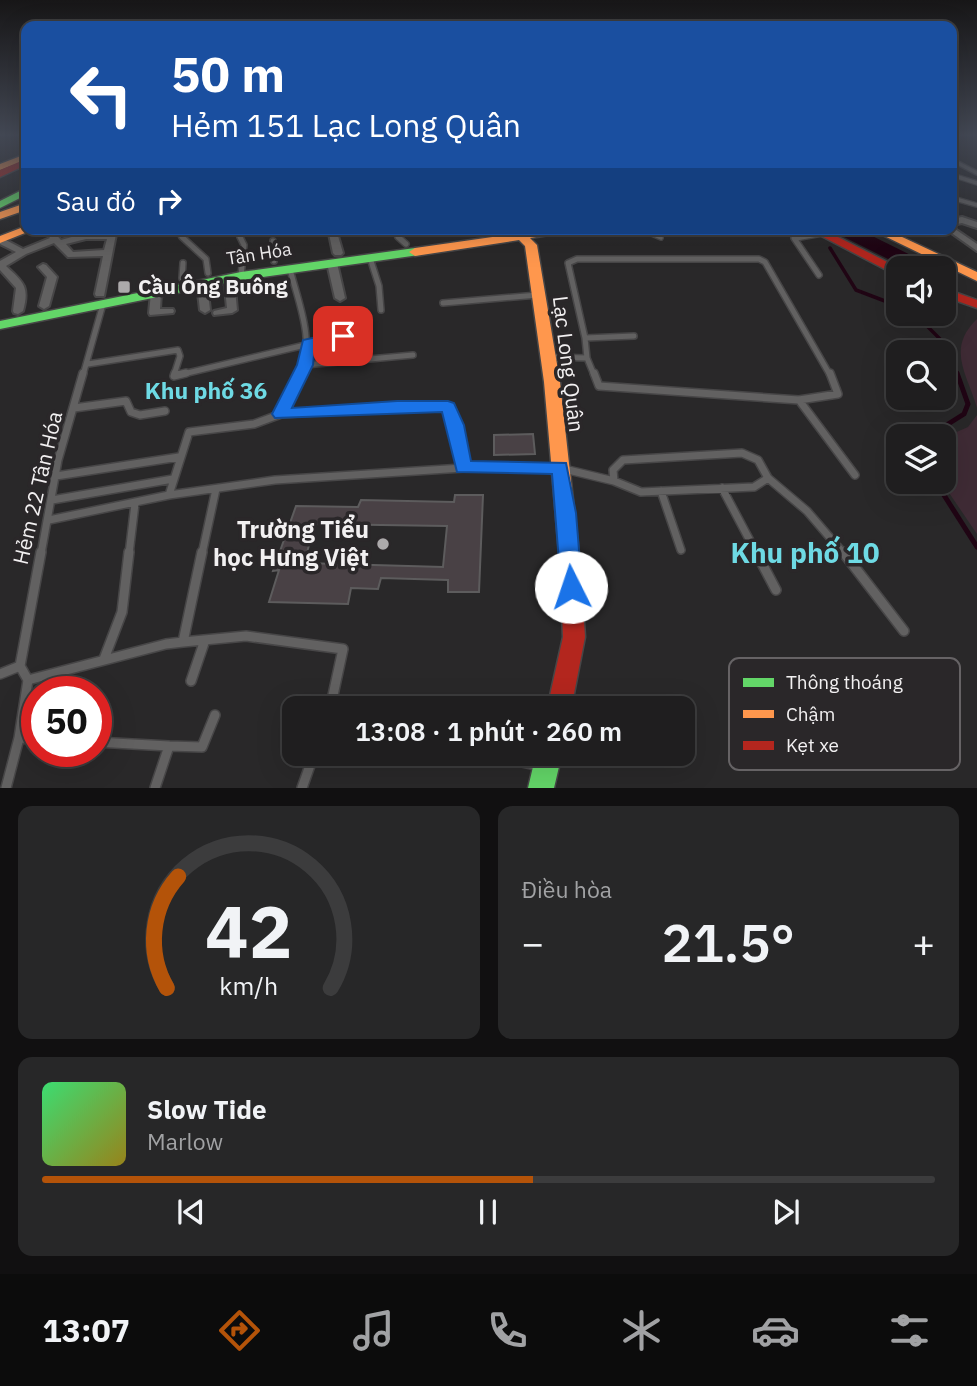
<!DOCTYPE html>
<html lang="vi">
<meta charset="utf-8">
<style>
:root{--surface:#1f1e1f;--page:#272728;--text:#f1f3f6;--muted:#a1a2a4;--line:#3c3c3d;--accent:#b45309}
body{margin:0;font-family:"IBM Plex Sans",sans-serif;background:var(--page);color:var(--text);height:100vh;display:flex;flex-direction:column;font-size:26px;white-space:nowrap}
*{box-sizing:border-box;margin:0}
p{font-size:23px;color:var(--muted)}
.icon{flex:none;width:38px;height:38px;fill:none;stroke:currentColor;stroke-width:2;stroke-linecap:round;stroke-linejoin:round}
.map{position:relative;height:788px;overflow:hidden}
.side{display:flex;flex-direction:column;gap:18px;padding:18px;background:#111011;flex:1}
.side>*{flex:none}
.banner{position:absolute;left:21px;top:21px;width:936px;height:214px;border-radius:14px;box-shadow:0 7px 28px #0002,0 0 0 2px var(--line);background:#1a4fa0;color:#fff;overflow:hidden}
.buttons{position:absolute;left:886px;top:256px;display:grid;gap:14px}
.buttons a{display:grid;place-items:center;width:70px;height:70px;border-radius:14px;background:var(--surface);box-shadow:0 7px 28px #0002,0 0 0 2px var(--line);font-size:35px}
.speed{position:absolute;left:21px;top:676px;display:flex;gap:14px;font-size:35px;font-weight:700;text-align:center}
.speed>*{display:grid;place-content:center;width:91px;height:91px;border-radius:50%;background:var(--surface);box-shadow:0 7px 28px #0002,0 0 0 2px var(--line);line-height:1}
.speed .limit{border:10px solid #d22;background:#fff;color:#111}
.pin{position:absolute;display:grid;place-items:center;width:60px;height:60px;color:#fff;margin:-30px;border-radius:14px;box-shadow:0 4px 10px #0006}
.me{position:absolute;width:77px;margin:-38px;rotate:356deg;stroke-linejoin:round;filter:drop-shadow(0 0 5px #0008)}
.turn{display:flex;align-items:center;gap:24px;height:147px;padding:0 35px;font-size:32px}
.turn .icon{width:91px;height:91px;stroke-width:2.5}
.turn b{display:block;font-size:49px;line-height:60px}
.then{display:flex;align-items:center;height:66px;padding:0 35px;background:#0003;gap:14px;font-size:26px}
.big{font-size:52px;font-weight:600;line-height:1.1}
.side .card{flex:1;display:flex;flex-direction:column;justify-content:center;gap:10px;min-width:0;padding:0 24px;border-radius:14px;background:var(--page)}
.side .dial{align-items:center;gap:0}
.dial svg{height:182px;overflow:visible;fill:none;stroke:var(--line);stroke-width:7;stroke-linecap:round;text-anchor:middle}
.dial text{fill:var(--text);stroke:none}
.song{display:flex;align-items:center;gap:21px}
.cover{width:84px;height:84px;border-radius:10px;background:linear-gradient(135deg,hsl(140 70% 55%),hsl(50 70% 35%))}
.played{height:7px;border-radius:4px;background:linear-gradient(90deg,var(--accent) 55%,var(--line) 55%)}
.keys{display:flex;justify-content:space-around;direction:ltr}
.heat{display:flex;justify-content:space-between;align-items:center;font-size:38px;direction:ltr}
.side .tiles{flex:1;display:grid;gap:18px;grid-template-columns:1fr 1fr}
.card:last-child{grid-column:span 2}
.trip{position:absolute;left:282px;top:696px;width:413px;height:70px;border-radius:14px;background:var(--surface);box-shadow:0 7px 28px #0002,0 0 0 2px var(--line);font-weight:600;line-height:70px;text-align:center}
.dock{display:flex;height:112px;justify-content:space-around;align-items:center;background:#0c0c0c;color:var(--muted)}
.dock .icon{width:49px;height:49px}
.dock .active{color:var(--accent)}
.dock b{font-size:32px;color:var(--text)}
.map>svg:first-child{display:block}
</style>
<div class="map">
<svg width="977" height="788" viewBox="0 0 977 788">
<rect width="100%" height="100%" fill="#292829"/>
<path fill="#3f2b35" d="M977,319V408C967,373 946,349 977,319Z
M977,415V534L941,481H943V438L968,427Z"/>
<path fill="#200514" d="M828,229H858L937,268H906Z"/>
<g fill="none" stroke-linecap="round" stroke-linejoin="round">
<path stroke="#200514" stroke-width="3.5" d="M830,248L856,290L898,306
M914,313L947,346L957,375"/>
<path stroke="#200514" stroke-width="5" d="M929,436L964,414L968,404L957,373
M935,481L977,547"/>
</g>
<path fill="#494145" stroke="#5d5c5d" stroke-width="2" fill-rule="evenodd" d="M533,434L535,454L494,455V435Z
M455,495H483L479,592H448V580L381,578L378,589L351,588L348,604L269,602L279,570L273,571L296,506L358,507L361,500L454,502ZM315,524L447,526L443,567L304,563Z"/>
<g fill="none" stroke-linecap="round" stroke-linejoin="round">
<g stroke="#474647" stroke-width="6">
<path id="lane-far3" d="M952,160L977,173
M952,175L977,183
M952,198L977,205
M173,229L184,239
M235,229L241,239
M396,229L400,239
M640,229L661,238
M181,236L196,229
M795,239L822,234"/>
</g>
<g stroke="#474647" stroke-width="8">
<path id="lane-far2" d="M182,237L206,259L208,273
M240,237L244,245L241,276
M398,237L406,244
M799,237L794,238L819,275
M273,241L274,261
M370,258L379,286L381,310
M290,269C298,302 316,342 300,375
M182,278L183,263
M443,303L538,295
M585,338L568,263L577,259H759L765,262L830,375
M550,357L587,358L585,338L634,336
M587,358L594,375
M88,364L178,350L180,356L174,375
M305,365L413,355
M83,375L103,304
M179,375L343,336L339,310"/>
</g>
<g stroke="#474647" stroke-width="10">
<path id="lane-far1" d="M175,373L174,376L186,373
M594,373L599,386L799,400L838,394L830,373
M799,400L855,475
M74,408L126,401L131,412L140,415L165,411
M281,414L301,373
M742,453L758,460L768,478L754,487L641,492L614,481L613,470L623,460Z
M56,476L179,457
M768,478L807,511L844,554
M722,488L757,554
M661,491L681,550
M169,495L189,432L254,424L281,414L397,407H448L456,425L463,468
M52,500L173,479
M49,520L169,495L275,480L463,468H560L614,481
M41,554L58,460L83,373
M129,554L135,504
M202,554L216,489"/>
</g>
<g stroke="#474647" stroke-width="12">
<path id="lane" d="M756,552L776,590
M843,552L904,631
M183,642L202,552
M104,659L122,612L129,552
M0,674L20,666
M28,680L20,666L41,552
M28,680L166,644L183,642L246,636L343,649L330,709
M191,681L205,640
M19,738L37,739
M96,742L169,746
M487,754L540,766
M6,788L19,738L28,680
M155,788L169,746L202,747L215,715
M302,788L314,754"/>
</g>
<g stroke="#474647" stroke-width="4">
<path id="street" d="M962,217L977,222V228L962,223L952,225V219Z
M952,227L977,244V251L946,229H952Z
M42,229H51L61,240L86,233H108L109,229H117L104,296H96L95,294L103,256L68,257L54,243L26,254L6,266C23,282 30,286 23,311L18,314L14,313L13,311L16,288L0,270V261L16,252L0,244V237L23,249L50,238ZM86,239H107L104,250L73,252L66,244Z
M294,229H325L321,232L297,234L294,233Z
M328,229H336L343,253L341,255H335L333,253Z
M332,260L337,263L345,298L340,301L335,298L327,263Z
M43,264L46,265L57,277L49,306L44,309L39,306L47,277L38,267Z
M229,275L234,278L237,310L232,313L214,315L213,313L214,311L227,308L224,278Z
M202,281L207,284L210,310L205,313L200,310L197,284Z
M156,290L161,293L160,309H173L174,311L173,313L150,315L149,313L151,293Z"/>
</g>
<g stroke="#474647" stroke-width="3">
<path id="fast" d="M26,188V195L0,208V201Z
M415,248L419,249V255L241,280L0,329V321L241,272Z
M536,754H562L554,788H528Z"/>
</g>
<g stroke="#474647" stroke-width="3">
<path id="slow" d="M26,154V160L0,170V164Z
M26,203V210L0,219V212Z
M26,226V229H31L30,231L0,243V236Z
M520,229L524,232L573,229L568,232L530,238L537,245L560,382L580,563L577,569L570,572L563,569L560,563L544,382L525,246L519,240L415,256L409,252L415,248L513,234V230Z
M870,229H885L977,272V281Z"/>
</g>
<g stroke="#474647" stroke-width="3">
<path id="jam" d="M26,159V165L0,177V170Z
M808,229H822L899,268L898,276Z
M943,288L977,300V308L943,296Z
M570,554L577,557L580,563L585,637L571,709H547L563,637L560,563L563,557Z"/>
</g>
<use href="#lane-far3" stroke="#626161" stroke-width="3.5"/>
<use href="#lane-far2" stroke="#626161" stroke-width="5"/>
<use href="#lane-far1" stroke="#626161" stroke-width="7"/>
<use href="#lane" stroke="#626161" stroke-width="9"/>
<use href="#street" fill="#626161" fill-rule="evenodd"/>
<use href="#fast" fill="#63d668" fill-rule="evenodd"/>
<use href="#slow" fill="#ff974d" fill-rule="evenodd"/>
<use href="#jam" fill="#b3261e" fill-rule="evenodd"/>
</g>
<linearGradient id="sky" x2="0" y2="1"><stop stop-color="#171617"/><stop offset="0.55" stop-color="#434854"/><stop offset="1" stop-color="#434854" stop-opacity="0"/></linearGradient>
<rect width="977" height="245" fill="url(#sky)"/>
<path fill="#1a73e8" stroke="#114b97" stroke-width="2" d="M343,331L348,333L351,336L348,339L315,346L313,365L292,408L397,401H448L454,403L464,425L471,461L566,463L576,513L582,587L579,594L571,597L564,594L561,587L552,474L457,472L442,412L275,418L272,414L297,365L303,340Z"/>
<g fill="#acaaab" stroke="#2a2729" stroke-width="2.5">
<rect x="117" y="280" width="14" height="14" rx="3.5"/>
<circle cx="383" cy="544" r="7"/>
</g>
<g text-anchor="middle" stroke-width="7" stroke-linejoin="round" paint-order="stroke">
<g font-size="18" fill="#f2f0f1" stroke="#2a2729">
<text transform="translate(259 254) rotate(-9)" y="6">Tân Hóa</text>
</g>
<g font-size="21" font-weight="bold" fill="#f2f0f1" stroke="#2a2729" text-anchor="start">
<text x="138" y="294">Cầu Ông Buông</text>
</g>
<g font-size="21" fill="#f2f0f1" stroke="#2a2729">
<text transform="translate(568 364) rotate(83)" y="7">Lạc Long Quân</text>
<text transform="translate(38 488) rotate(-77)" y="7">Hẻm 22 Tân Hóa</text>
</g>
<g font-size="23" font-weight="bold" fill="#6edae4" stroke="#2a2729">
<text x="206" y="399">Khu phố 36</text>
</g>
<g font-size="24" font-weight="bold" fill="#f2f0f1" stroke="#2a2729" text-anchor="end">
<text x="369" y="538">Trường Tiểu<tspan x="369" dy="28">học Hưng Việt</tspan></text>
</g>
<g font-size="28" font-weight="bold" fill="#6edae4" stroke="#2a2729">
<text x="805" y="563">Khu phố 10</text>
</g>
</g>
<rect x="729" y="658" width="231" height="112" rx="10" fill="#2a2729" stroke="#666365" stroke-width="2"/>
<rect x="743" y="678" width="31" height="9" fill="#63d668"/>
<rect x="743" y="710" width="31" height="8" fill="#ff974d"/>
<rect x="743" y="741" width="31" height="9" fill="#b3261e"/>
<g font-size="19" fill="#f2f0f1">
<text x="786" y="689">Thông thoáng</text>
<text x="786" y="721">Chậm</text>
<text x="786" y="752">Kẹt xe</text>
</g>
</svg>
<div class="buttons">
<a><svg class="icon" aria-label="sound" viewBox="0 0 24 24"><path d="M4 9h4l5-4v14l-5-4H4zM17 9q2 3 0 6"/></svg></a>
<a><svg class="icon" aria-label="search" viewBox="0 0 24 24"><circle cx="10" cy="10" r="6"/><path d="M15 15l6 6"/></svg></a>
<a><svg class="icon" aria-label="layers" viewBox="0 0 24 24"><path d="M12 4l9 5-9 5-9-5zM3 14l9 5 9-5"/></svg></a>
</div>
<div class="speed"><div class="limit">50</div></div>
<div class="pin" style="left:343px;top:336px;background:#d93025"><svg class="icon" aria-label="arrive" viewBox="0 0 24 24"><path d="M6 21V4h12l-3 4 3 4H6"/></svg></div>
<svg class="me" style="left:571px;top:587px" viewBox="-20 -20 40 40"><circle r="19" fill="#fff"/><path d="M0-13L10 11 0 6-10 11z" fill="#1a73e8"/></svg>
<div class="trip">13:08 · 1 phút · 260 m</div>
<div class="banner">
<div class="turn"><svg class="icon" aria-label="left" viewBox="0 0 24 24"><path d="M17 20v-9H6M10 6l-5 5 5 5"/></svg><div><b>50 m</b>Hẻm 151 Lạc Long Quân</div></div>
<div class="then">Sau đó<svg class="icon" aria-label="right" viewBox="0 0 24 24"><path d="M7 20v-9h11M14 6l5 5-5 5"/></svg></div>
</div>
</div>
<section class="side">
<div class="tiles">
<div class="card dial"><svg viewBox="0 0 100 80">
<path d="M14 69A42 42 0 1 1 86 69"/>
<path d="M14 69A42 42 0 0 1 19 20" stroke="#b45309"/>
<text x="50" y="56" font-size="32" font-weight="700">42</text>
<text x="50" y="72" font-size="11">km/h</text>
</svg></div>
<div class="card"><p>Điều hòa</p>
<div class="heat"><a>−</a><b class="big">21.5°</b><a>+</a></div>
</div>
<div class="card">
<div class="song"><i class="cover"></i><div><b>Slow Tide</b><p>Marlow</p></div></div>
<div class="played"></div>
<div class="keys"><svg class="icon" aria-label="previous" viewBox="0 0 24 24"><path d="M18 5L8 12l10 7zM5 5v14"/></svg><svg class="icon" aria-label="pause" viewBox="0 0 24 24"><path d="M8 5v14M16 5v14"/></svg><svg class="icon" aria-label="next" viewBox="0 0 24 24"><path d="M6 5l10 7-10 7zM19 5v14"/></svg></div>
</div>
</div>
</section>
<nav class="dock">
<b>13:07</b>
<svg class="icon active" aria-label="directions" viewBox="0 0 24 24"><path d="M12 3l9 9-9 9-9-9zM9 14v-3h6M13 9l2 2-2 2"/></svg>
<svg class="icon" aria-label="music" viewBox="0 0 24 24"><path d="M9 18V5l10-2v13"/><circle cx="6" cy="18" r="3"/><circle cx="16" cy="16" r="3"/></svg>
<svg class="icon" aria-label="phone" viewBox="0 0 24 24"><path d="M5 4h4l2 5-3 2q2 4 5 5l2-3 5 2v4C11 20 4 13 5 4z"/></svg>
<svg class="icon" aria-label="climate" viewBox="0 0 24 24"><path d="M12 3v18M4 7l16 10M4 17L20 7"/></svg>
<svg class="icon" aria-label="car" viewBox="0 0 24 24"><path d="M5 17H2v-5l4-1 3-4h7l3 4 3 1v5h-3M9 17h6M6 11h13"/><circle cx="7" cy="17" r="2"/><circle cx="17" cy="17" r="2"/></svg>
<svg class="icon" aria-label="filters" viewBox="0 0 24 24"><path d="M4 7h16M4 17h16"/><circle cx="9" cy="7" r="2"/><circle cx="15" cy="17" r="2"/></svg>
</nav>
